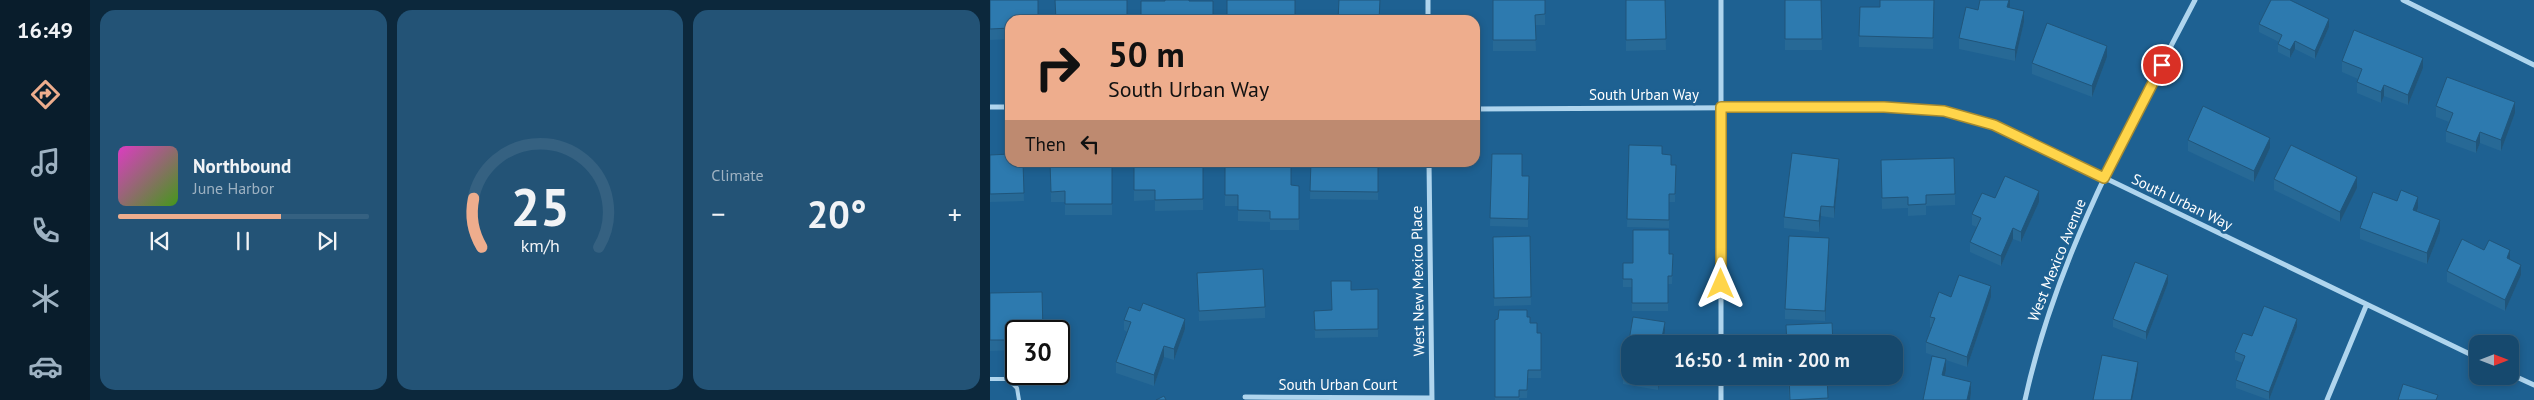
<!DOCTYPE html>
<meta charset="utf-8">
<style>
:root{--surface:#16496e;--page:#235376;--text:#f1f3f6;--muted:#9eb2c2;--line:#356181;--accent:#eead8d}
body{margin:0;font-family:"PT Sans",sans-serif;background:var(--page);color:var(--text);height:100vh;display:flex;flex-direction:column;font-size:19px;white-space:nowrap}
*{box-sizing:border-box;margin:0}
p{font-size:16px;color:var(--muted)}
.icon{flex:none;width:28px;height:28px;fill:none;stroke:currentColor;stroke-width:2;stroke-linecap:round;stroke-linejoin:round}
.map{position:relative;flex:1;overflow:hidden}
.sheet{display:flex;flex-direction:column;gap:10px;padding:10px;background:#0c283c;width:900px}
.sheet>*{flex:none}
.hud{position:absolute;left:15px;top:15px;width:475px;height:152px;border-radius:15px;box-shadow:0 2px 8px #0003,0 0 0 1px var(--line);background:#eead8d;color:#111;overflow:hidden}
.needle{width:32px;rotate:90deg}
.tools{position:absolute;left:1479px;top:335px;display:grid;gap:10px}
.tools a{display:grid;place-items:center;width:50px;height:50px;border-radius:10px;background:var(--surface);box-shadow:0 2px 8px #0003,0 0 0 1px var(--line);font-size:25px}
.speed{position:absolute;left:15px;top:320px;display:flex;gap:10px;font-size:25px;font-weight:700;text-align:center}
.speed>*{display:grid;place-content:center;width:65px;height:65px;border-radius:50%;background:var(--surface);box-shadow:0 2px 8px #0003,0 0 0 1px var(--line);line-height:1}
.speed .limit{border:2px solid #111;border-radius:8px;background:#fff;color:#111}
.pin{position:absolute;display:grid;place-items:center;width:42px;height:42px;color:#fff;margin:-21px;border:2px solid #fff;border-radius:50%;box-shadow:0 1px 5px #0007}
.me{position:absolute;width:55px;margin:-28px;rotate:0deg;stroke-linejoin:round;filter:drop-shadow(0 0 4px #0008)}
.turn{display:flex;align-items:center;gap:18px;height:105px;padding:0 20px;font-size:22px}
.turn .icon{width:65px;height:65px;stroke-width:2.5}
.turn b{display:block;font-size:35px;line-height:42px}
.then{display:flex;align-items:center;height:48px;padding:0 20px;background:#0003;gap:10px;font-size:19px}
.big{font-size:38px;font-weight:700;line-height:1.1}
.sheet .tile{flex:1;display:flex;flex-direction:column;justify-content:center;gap:8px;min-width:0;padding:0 18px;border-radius:15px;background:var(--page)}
.sheet .dial{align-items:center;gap:0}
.dial svg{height:130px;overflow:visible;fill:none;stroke:var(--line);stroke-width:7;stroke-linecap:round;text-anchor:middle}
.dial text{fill:var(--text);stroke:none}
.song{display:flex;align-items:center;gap:15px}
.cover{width:60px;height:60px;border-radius:8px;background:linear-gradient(135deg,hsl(310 70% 55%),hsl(100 70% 35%))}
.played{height:5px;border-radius:2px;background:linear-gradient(90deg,var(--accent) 65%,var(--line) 65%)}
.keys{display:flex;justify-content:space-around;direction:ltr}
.heat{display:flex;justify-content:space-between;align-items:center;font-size:28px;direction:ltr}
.sheet .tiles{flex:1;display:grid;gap:10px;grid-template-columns:repeat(3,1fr)}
.trip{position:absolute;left:631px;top:335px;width:282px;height:50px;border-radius:15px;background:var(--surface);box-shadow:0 2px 8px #0003,0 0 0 1px var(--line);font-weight:700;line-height:50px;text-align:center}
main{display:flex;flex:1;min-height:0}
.tabs{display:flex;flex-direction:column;width:90px;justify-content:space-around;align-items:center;background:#091d2c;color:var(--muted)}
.tabs .icon{width:35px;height:35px}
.tabs .active{color:var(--accent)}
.tabs b{font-size:22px;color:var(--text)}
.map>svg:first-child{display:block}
</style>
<main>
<nav class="tabs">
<b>16:49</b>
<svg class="icon active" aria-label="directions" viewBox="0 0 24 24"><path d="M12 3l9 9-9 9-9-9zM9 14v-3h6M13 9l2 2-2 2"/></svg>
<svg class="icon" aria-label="music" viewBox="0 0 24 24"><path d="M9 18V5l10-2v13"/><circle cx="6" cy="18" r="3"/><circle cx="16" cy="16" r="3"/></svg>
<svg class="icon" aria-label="phone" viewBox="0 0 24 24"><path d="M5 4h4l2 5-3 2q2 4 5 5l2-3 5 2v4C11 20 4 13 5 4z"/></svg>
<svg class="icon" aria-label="climate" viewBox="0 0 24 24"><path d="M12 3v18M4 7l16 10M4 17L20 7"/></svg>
<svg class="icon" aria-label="car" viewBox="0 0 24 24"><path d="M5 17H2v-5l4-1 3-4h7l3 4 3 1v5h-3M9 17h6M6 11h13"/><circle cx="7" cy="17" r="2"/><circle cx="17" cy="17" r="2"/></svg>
</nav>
<section class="sheet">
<div class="tiles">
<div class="tile">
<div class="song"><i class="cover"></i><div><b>Northbound</b><p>June Harbor</p></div></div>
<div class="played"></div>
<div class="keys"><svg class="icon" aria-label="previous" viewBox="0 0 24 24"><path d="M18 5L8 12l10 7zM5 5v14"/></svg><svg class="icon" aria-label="pause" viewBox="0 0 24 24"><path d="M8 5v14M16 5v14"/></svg><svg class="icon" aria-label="next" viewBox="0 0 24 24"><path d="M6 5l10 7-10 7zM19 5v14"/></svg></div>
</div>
<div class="tile dial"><svg viewBox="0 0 100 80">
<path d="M14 69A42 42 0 1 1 86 69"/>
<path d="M14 69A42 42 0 0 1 9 39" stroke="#eead8d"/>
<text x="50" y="56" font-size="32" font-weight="700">25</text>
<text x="50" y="72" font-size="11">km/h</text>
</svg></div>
<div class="tile"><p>Climate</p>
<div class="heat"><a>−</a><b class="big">20°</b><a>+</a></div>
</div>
</div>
</section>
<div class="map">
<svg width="1544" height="400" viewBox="0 0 1544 400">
<rect width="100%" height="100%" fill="#1e6192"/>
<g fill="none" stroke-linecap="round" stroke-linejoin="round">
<path stroke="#afd5ee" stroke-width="4" d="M0,379H18L27,388L29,400"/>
<path stroke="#afd5ee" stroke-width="5" d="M438,0V20
M731,0V344
M1413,0L1544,65
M0,107H20
M485,109L894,107C945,108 983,115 1030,137L1488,358
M439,162L442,400
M1520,374L1544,385
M731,376V400
M255,397L442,398
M1035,400C1066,257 1138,129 1205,0
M1337,400L1376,306"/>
</g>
<path fill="#276996" d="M0,0L20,20V42V39L0,40Z
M503,0H555V25H545L546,51H503Z
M636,0H675L676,50L636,51Z
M795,0H831L832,50H795Z
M944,0L943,49L869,47V36L890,7Z
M1020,0L1019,8L1034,22L1025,61L969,49V38L988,10Z
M1269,24L1339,27L1325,59L1305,49L1300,58L1288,52V44L1289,42L1269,32Z
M1117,57L1102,97L1042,74V63Z
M1352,61L1433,68L1418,105L1394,96L1391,103L1367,93V82L1368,79L1352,72Z
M1446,106L1525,113L1511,151L1490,143L1486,153L1456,142V131L1459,122L1446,117Z
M1198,140L1280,148L1264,182L1198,151Z
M639,145L672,154L681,165H686L685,202H679V228L637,227Z
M502,154L532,176H539L538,227L500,226Z
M0,155L33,162L34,201L0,202Z
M60,162H122V215H75V202H61Z
M144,162H213V210L165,211V200L144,201Z
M235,162L301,185L309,186V230H280V222L248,221V206H235Z
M321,162H388V200L320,199Z
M849,170L844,218L831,216L829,232L794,228V217Z
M891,171L965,194V205L936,206V215L918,216V208L892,209Z
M1284,179L1367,188L1350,222L1284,190Z
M1005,198L1049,202L1031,242L1023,239L1011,266L980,252V242L987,227L982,225V214Z
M1407,201L1428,208L1427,212L1450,231L1437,264L1370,239V228Z
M540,236L541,305L504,306L503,237Z
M839,248L835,321L795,319V309Z
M1494,250L1520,260L1531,275L1515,311L1457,282V271Z
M679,254L683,262L682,284H678V311H642V287H633V263H643Z
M207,273L275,307V318L209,321Z
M1178,283L1156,340L1123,327V319Z
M388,289V337L325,338L324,311L342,310L361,290Z
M0,293L26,331V350L0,351Z
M961,297H1001L977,367L956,360V370L954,376L981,393L980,400H933L951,358L936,353V342L941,328L940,327V317Z
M537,317L547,333H551V378H538L537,398H529V400H505V320Z
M134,320L195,329L184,360L174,357L164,386L126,373V362L137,332L134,330Z
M1307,327L1279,400L1246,388V380L1253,363L1245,360V352L1262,336Z
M675,330L640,376H671L668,390L633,384V376Z
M798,376H845V380L837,381L838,400H799Z"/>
<path fill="#20557a" d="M1019,0H1020V6L1017,18V7Z
M1034,11V22L1025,61V50Z
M1339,19V27L1325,59V51Z
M1305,41V49L1300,58V50Z
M1117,46V57L1102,97V86Z
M1433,58V68L1418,105V95Z
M1394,85V96L1391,103V92Z
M1525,102V113L1511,151V140Z
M1490,132V143L1486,153V142Z
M1280,138V148L1264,182V171Z
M849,159V170L844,218V207Z
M1367,177V188L1350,222V212Z
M1049,191V202L1031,242V232Z
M1428,197V208L1423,221V210Z
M831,206V216L829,232V221Z
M1450,220V231L1437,264V253Z
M1023,228V239L1011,266V256Z
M839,238V248L835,321V311Z
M1520,250V261L1517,258Z
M1531,265V275L1515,311V300Z
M1178,275V283L1156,340V332Z
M1001,286V297L977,367V357Z
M195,319V329L184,360V349Z
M1307,319V327L1279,400V392Z
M675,322V330L673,344H671Z
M174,346V357L164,386V375Z
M956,359V370L952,386V375Z
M1148,362V370L1142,400H1141Z
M669,376H671L668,390V382Z
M981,382V393L980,400H977Z"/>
<path fill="#2d7aaf" stroke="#20557a" d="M0,0H48V20H20V32V28L0,29Z
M65,0H137V20H66Z
M175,0H199V1H223V20H151V1H175Z
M237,0H305V20H237Z
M349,0H390L389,20H348Z
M503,0H555V14L545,15L546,40H503Z
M636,0H675L676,39L636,40Z
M795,0H831L832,39H795Z
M890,0H944L943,38L869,36L870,7H890Z
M990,0H1019L1017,7L1034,11L1025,50L969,38L976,7L988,10Z
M1281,0H1300L1339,19L1325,51L1305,41L1300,50L1288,44L1292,35L1269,24Z
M1057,23L1117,46L1102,86L1042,63Z
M1364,30L1433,58L1418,95L1394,85L1391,92L1367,82L1372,69L1352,61Z
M1457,77L1525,102L1511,140L1490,132L1486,142L1456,131L1463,113L1446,106Z
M1213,106L1280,138L1264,171L1198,140Z
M639,145L672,146V154L681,155V165H686L685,194H679V220L637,219Z
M1301,145L1367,177L1350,212L1284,179Z
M802,153L849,159L844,207L831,206L829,221L794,217Z
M20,154V162H33L34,193L0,194V155Z
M502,154H532V176H539L538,219L500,218Z
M964,158L965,194L936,195V204L918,205V197L892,198L891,160Z
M60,162H122V204H75V191L61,192Z
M144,162H213V199L165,200V190H144Z
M235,162H301V185L309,186V219H280V211L248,210V195H235Z
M321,162H388V192L320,191Z
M1015,176L1049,191L1031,232L1023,228L1011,256L980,242L991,218L982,214L992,193L1005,198Z
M1411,190L1428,197L1423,210L1450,220L1437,253L1370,228L1383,192L1407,201Z
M643,230H679V254H683L682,276H678V303H642V279H633V263H643Z
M540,236L541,297L504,298L503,237Z
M799,236L839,238L835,311L795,309Z
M1472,239L1494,250L1499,240L1520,250L1517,258L1531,265L1515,300L1457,271Z
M1145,262L1178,275L1156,332L1123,319Z
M273,269L275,307L209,311L207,273Z
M969,275L1001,286L977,357L936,342L945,318L940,317L949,292L961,297Z
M341,281H361V290L388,289V329L325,330L324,311L342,310Z
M52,292L53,331H26V340H0V293Z
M153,303L195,319L184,349L174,346L164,375L126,362L141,322L134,320L139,307L150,311Z
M1274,306L1307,319L1279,392L1246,380L1255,356L1245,352L1253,333L1262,336Z
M509,310H537V317H540V323H547V333H551V370H538L537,390H529V397H505V320L508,319Z
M643,317L675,322L671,343L675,344H640V376H669L668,382L633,376Z
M842,323L843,344H797L796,325Z
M1112,355L1148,362L1141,400H1103Z
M942,356L956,359L952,375L981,382L977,400H933Z
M799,376H837L838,398L800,400Z
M1413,384L1448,395L1446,400H1408Z
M174,396L176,400H166Z"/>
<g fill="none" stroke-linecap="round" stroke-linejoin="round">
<g stroke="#a68a30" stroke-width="12">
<path id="route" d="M731,284V107H894L954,111L1004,125L1114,178L1172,65"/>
</g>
<use href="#route" stroke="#ffd54a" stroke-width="9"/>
</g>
<g text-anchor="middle" stroke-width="5" stroke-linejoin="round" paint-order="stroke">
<g font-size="15" fill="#fff" stroke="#1e6192">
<text x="654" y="100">South Urban Way</text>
<text transform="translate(1192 202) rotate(26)" y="5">South Urban Way</text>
<text transform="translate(1067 260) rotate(-68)" y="5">West Mexico Avenue</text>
<text transform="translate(428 281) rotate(-91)" y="5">West New Mexico Place</text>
<text x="348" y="390">South Urban Court</text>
</g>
</g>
</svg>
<div class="tools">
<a><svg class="needle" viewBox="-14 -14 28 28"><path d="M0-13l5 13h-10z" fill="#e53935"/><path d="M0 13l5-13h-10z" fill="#9eb2c2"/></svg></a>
</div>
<div class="speed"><div class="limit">30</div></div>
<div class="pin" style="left:1172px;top:65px;background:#d93025"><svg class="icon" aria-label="arrive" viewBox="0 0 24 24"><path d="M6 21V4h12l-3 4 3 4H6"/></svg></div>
<svg class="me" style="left:731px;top:284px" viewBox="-20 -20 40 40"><path d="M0-17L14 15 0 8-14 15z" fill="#ffd54a" stroke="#fff" stroke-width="4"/></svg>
<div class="trip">16:50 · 1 min · 200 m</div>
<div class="hud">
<div class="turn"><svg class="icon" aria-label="right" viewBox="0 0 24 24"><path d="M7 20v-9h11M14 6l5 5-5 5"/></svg><div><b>50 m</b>South Urban Way</div></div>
<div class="then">Then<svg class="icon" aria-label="left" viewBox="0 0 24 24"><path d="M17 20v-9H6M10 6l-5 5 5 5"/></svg></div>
</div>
</div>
</main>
